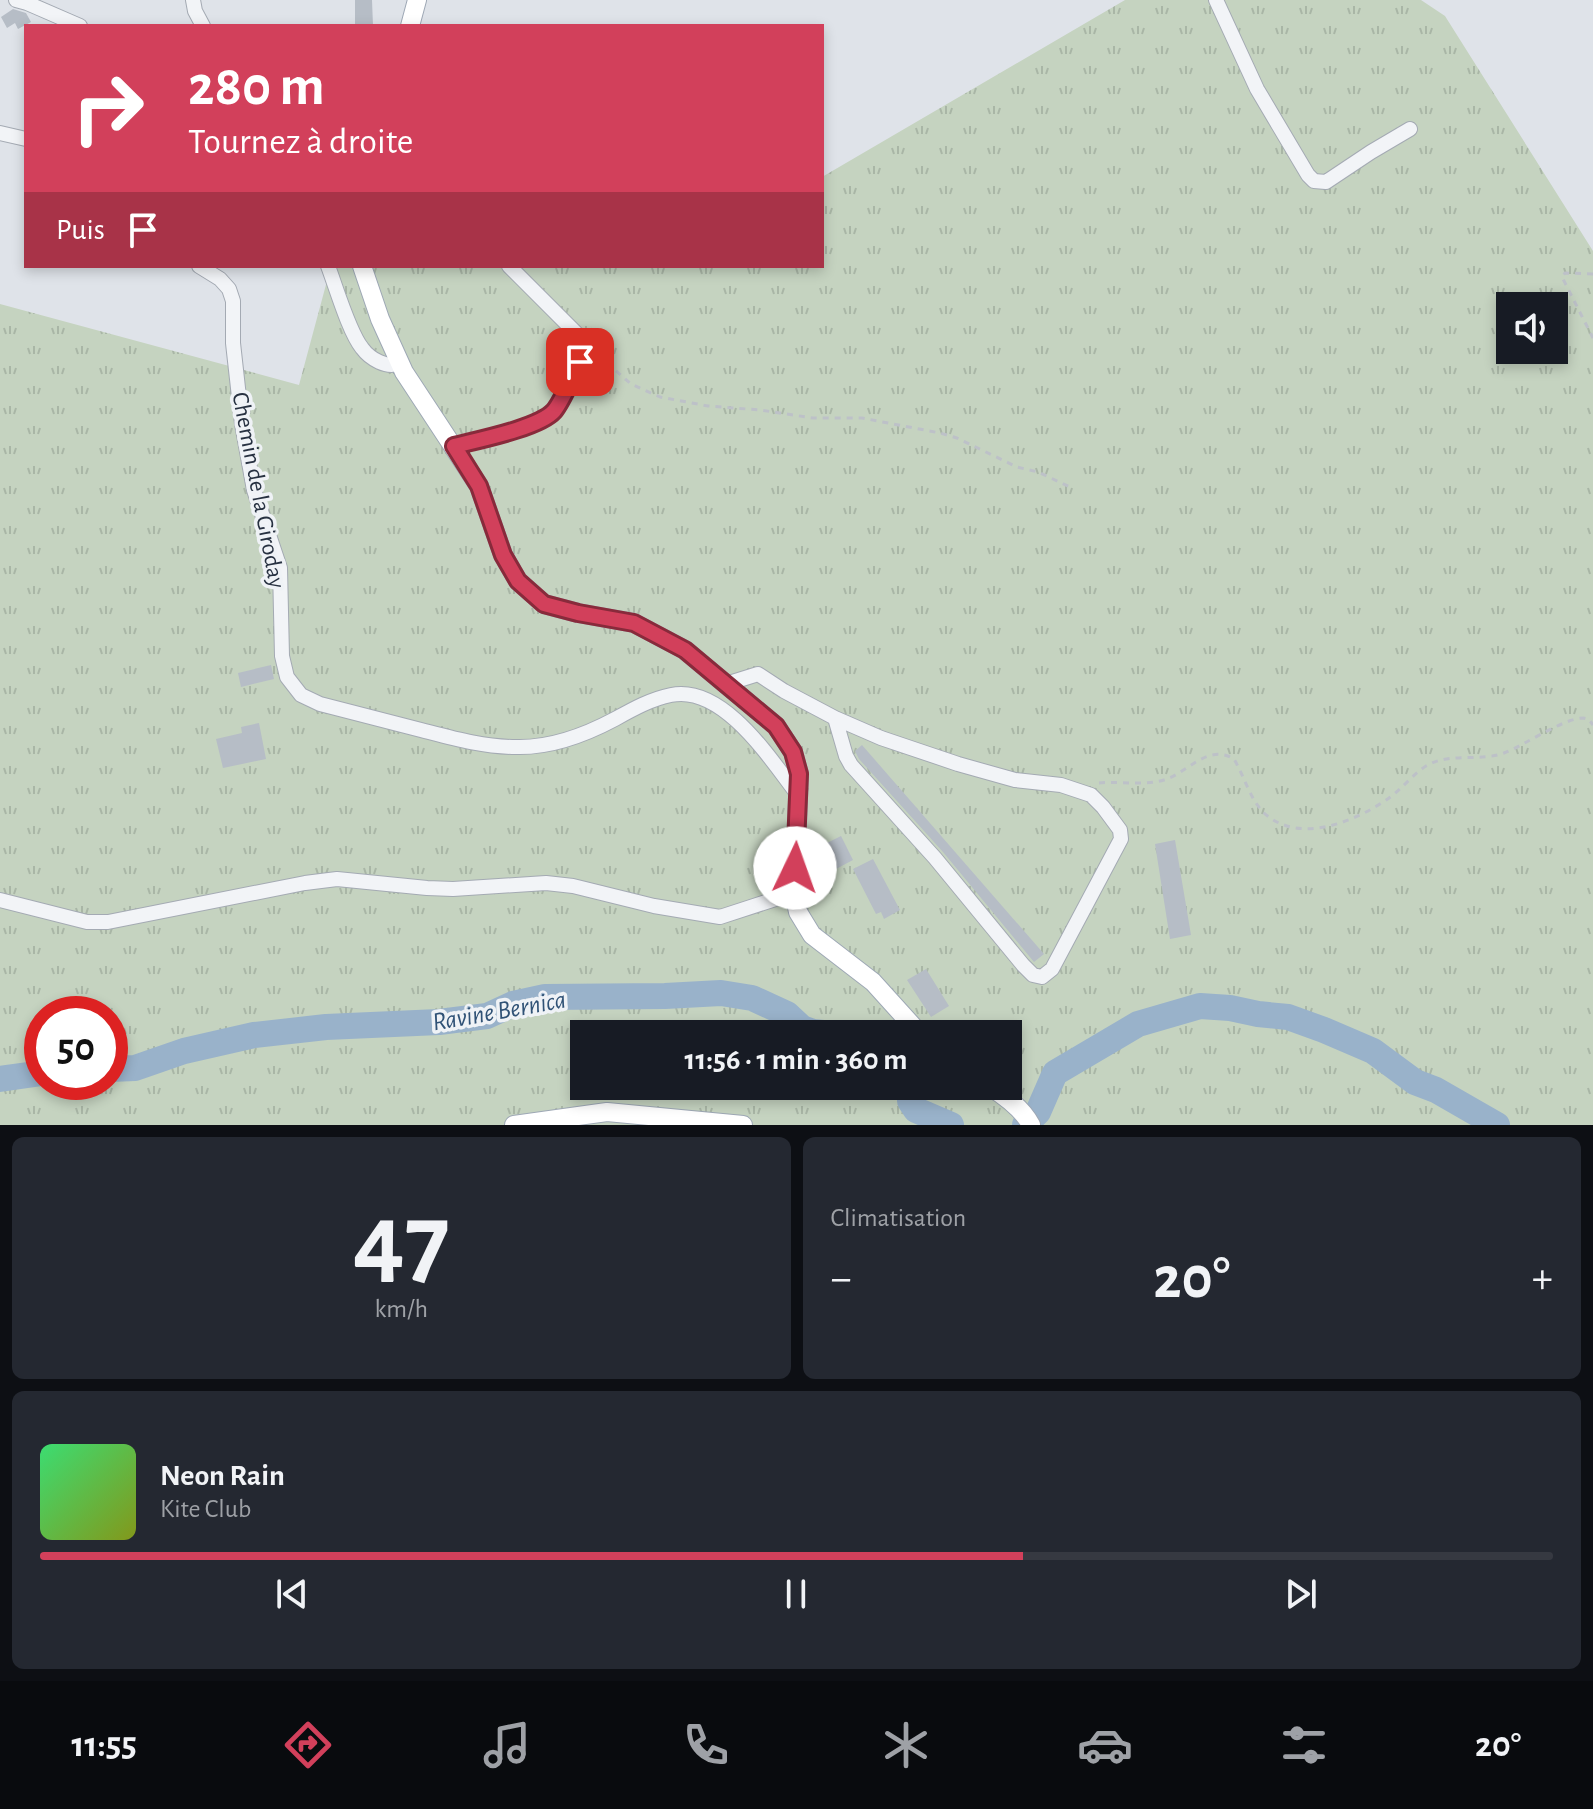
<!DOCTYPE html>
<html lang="fr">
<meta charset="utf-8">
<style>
:root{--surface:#171b24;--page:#242831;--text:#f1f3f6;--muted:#9ea1a6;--line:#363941;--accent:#d2405b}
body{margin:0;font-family:"Alegreya Sans",sans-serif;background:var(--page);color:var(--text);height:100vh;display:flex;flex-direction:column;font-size:30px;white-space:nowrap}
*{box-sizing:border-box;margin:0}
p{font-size:26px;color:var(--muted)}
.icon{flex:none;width:44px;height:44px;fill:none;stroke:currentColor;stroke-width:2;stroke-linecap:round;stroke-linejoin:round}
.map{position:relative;height:1125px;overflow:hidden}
.drawer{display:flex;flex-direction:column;gap:12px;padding:12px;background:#0d0f14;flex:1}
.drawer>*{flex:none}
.guide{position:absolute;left:24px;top:24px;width:800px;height:244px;border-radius:0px;box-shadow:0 4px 12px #0003;background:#d2405b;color:#fff;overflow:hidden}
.controls{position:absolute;left:1496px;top:292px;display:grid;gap:16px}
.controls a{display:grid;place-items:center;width:72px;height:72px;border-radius:0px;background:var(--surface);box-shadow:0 4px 12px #0003;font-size:40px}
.speed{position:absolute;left:24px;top:996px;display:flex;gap:16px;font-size:40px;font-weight:700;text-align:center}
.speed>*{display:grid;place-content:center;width:104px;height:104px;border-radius:50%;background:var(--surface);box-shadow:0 4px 12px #0003;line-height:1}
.speed .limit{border:12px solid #d22;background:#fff;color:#111}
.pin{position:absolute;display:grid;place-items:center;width:68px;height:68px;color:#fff;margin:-34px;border-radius:16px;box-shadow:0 4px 12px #0006}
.me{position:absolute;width:88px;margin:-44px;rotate:3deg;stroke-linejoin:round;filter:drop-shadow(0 0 6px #0008)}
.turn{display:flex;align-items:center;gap:28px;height:168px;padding:0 32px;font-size:36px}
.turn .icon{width:104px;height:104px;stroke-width:2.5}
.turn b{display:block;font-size:56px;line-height:68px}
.then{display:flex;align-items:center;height:76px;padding:0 32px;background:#0003;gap:16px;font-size:30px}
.big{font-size:60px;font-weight:700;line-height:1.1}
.drawer .card{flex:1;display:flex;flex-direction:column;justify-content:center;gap:12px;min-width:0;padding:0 28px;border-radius:12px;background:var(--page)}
.drawer .dial{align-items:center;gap:0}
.dial b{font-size:104px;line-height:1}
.song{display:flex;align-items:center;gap:24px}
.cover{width:96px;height:96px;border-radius:12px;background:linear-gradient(135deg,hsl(140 70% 55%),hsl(70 70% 35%))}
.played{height:8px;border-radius:4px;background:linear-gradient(90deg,var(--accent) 65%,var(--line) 65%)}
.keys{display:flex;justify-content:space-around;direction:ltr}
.heat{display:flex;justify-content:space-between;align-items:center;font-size:44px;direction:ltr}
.drawer .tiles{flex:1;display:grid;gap:12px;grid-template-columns:1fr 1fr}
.card:last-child{grid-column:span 2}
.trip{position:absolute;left:570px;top:1020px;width:452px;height:80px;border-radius:0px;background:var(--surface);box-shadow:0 4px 12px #0003;font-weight:700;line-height:80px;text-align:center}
.dock{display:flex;height:128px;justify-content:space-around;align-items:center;background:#090b0e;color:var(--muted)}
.dock .icon{width:56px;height:56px}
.dock .active{color:var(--accent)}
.dock b{font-size:36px;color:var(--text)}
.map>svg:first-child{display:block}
</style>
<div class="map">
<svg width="1593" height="1125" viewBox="0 0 1593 1125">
<defs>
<pattern id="grass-tufts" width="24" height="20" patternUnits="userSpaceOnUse" patternTransform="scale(2)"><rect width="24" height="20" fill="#c5d3c0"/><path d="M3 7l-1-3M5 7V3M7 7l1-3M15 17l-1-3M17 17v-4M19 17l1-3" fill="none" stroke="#a9b6a6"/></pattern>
</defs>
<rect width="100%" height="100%" fill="#dfe3e9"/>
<path fill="url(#grass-tufts)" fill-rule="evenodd" d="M1125,0H1421L1445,16L1593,251V1125H0V304L299,385L331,266H822V177ZM1510,306H1554V350H1510ZM42,1014H110V1082H42ZM584,1034H1008V1086H584Z"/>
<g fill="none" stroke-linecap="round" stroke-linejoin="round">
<path stroke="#99b2ca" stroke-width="26" d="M110,1069L135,1068L184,1051L254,1035L326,1027L439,1022L487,1016L513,1004L545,997L665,996L721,993L752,998L787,1014L802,1028L813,1032L833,1034
M0,1079L42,1073
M911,1086L910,1101L916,1110L951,1125
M1025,1125L1038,1112L1055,1073L1138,1024L1200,1006L1230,1008L1258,1014L1288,1017L1324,1030L1373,1051L1415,1082L1436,1090L1497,1125"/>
</g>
<path fill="#b6bdc6" d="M355,0H372L373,26H355Z
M13,9L26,13L31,22L18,29L15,23L7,28L1,17Z
M271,665L274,679L241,687L238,673Z
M259,723L266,759L223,768L216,739L242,733L241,727Z
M862,745L1044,954L1034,962L943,852L859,759L855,751Z
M841,836L853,860L836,869L825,844Z
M1175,840L1191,935L1170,939L1155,844Z
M873,859L900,910L884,919L881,912L876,914L853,869Z
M926,969L949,1006L931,1017L907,980Z"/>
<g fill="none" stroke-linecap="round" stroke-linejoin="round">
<g stroke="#a4aab3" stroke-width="16">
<path id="minor" d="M16,0L27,3L80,26
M193,0L195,11L203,26
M1216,0L1257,89L1308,175L1314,181L1326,182L1371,152L1410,129
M0,133L26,139
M199,266L220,279L229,289L233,301V343L242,424L254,490L280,568L282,656L287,677L301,695L320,704C354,713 387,721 421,730C452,738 483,747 516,747C551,748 585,735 615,719C633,709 651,699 671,695C723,684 771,760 798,795
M328,266C336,287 349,332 362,348C370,359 387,369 400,363
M454,446L522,427L547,418L556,409L571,377L589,346L509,266
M726,684L758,674L784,691L835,718L881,738L958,764L1015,780L1061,785L1091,795L1103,807L1120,830L1121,839L1052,969L1042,977L1033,975L1023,965L935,858L851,765L846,756L835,718
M0,900L87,922H108L305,883L337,879L427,888L453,889L546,883L573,886L654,906L720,917L794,893"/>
</g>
<g stroke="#9ea8b5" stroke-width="20">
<path id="major" d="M410,26L417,0
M362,266L380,319L404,372L479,486L503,555L518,581L544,604L578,613L634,623L685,650L776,726L793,752L799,774L794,893L798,912L812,935L873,982L920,1034
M989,1086C1005,1096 1022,1108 1031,1125
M514,1125L607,1112L743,1125"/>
</g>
<path stroke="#bdc1c8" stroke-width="3" stroke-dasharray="6 6" stroke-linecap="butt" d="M1593,274L1565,273L1562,277L1593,338
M598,355L631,384L660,397L708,406L760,410L813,418H862L940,433L957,438L1017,467L1038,472L1070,487
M1099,783C1121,781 1143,786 1164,780C1188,773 1207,743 1234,759C1244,776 1250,799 1264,813C1299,845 1355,822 1389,798C1402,789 1412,775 1426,766C1449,752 1480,762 1504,753C1523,746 1564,718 1583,718C1589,719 1590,721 1593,725"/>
<use href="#minor" stroke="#f2f4f7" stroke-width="14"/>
<use href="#major" stroke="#fff" stroke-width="18"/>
</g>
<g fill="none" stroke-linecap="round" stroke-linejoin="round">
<g stroke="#882a3b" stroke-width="20">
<path id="route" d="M580,362C573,375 562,402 554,411C539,428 477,440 454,446L479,486L503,555L518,581L544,604L578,613L634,623L685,650L776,726L793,752L799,774L795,868"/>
</g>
<use href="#route" stroke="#d2405b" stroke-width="14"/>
</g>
<g text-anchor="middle" stroke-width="7" stroke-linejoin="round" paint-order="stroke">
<g font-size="24" fill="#273141" stroke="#eff2f6">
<text transform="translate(259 490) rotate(79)" y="8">Chemin de la Giroday</text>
</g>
<g font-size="26" font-style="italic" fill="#305276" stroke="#eff2f6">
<text transform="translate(499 1010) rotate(-10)" y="9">Ravine Bernica</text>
</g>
</g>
</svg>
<div class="controls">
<a><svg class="icon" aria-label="sound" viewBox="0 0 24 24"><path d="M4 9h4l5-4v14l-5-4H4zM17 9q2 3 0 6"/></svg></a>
</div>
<div class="speed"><div class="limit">50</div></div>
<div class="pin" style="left:580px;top:362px;background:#d93025"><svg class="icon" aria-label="arrive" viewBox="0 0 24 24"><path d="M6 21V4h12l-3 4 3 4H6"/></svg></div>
<svg class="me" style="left:795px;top:868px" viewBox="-20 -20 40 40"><circle r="19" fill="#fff"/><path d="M0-13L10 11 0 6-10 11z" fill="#d2405b"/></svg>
<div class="trip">11:56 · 1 min · 360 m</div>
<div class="guide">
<div class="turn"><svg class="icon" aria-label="right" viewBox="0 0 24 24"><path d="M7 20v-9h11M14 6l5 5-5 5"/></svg><div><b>280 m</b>Tournez à droite</div></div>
<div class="then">Puis<svg class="icon" aria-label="arrive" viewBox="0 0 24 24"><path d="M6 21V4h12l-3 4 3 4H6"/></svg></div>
</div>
</div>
<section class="drawer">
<div class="tiles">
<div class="card dial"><b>47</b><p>km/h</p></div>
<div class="card"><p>Climatisation</p>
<div class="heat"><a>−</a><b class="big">20°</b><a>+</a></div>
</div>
<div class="card">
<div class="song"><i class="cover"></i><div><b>Neon Rain</b><p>Kite Club</p></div></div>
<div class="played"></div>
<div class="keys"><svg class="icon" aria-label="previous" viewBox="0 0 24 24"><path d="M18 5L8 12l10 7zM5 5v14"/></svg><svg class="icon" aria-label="pause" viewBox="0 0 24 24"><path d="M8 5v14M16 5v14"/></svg><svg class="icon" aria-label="next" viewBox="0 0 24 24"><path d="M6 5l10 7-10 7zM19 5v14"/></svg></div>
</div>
</div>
</section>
<nav class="dock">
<b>11:55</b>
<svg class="icon active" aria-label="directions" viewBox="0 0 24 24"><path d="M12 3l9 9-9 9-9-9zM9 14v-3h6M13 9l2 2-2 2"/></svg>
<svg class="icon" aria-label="music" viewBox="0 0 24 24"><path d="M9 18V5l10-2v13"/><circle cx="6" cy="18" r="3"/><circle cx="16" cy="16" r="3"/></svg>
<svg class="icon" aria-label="phone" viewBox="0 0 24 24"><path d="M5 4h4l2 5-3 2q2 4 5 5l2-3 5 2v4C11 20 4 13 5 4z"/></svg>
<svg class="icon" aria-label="climate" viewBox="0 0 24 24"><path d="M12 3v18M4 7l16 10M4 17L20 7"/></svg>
<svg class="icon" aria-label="car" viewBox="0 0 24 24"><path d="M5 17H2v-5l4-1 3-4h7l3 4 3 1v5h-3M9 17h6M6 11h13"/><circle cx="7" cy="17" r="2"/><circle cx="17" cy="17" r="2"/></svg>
<svg class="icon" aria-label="filters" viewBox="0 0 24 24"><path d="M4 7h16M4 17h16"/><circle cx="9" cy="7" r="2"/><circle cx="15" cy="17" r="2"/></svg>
<b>20°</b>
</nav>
